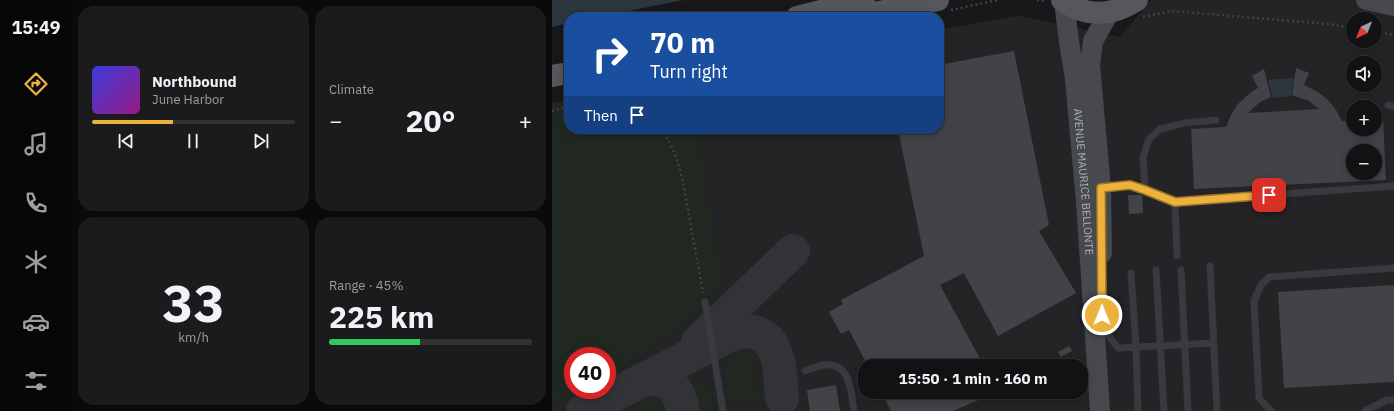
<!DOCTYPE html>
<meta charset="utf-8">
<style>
:root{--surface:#121214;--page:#1b1b1d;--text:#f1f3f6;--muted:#9c9ea0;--line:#313234;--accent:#edb23c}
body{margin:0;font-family:"IBM Plex Sans",sans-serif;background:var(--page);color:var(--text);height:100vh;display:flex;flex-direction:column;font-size:15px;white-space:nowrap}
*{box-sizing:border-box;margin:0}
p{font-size:13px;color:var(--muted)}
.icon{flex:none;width:22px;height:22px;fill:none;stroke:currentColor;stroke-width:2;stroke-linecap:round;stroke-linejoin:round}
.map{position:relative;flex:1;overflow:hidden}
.details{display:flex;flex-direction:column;gap:6px;padding:6px;background:#0a0a0b;width:480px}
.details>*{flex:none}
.guide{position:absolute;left:12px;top:12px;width:380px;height:122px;border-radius:16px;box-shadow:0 2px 10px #0003,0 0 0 1px var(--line);background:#1a4fa0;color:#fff;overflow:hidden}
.needle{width:26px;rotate:223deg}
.buttons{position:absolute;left:794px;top:12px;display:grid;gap:8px}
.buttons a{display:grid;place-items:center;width:36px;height:36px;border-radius:50%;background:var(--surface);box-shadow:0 2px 10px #0003,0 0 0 1px var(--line);font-size:20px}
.speed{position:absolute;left:12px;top:347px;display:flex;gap:8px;font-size:20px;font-weight:700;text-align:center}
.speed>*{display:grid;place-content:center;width:52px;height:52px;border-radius:50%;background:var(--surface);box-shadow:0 2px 10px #0003,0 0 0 1px var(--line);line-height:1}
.speed .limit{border:6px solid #d22;background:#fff;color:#111}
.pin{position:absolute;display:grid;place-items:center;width:34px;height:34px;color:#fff;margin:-17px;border-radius:8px;box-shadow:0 2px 6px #0006}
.me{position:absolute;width:44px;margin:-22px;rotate:0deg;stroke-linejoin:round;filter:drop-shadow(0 0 3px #0008)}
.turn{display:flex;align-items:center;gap:14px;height:84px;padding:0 20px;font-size:18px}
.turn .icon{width:52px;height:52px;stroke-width:2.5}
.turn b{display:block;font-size:28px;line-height:34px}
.then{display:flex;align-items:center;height:38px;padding:0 20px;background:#0003;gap:8px;font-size:15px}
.big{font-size:30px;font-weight:700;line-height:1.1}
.details .card{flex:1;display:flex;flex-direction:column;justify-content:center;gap:6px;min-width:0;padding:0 14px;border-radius:16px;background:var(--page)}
.details .dial{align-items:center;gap:0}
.dial b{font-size:52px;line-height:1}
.song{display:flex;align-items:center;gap:12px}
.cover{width:48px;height:48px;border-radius:6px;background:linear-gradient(135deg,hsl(240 70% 55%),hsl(310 70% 35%))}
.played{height:4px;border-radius:2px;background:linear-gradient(90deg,var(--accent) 40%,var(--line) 40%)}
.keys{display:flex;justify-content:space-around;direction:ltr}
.heat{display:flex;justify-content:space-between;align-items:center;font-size:22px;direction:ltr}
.charge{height:6px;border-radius:3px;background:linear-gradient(90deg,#34c759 45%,var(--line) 0)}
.details .tiles{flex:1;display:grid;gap:6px;grid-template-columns:repeat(2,1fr)}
.trip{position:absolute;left:306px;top:359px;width:230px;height:40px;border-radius:16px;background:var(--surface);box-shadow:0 2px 10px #0003,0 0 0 1px var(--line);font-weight:700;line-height:40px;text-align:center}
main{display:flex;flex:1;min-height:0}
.dock{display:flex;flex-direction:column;width:72px;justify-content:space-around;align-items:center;background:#070708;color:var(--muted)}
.dock .icon{width:28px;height:28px}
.dock .selected{color:var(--accent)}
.dock b{font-size:18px;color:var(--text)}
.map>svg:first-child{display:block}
</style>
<main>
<nav class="dock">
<b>15:49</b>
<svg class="icon selected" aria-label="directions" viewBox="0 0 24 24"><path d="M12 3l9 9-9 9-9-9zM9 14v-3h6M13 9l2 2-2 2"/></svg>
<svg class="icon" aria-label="music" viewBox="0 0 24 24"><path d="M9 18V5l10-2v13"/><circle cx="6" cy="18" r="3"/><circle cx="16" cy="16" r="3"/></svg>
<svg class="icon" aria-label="phone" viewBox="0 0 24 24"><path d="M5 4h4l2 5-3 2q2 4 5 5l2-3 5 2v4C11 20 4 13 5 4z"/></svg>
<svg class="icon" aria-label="climate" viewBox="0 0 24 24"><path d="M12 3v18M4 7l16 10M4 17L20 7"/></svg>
<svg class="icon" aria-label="car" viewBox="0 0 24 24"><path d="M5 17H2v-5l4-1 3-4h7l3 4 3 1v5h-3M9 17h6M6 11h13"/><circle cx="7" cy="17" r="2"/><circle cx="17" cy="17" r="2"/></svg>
<svg class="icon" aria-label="filters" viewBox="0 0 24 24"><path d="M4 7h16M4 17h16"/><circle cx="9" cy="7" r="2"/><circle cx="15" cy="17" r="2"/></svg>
</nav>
<section class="details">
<div class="tiles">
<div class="card">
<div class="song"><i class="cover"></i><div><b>Northbound</b><p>June Harbor</p></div></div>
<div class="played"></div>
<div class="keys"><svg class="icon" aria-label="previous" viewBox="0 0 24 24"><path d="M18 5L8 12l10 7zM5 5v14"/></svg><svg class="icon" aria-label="pause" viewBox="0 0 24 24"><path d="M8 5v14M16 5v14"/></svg><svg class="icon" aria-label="next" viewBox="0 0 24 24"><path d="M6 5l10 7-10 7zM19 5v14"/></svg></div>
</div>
<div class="card"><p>Climate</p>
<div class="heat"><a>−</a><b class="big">20°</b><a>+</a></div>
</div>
<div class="card dial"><b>33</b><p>km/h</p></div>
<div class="card"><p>Range · 45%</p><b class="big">225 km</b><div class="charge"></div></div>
</div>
</section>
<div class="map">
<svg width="842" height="411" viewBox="0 0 842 411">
<rect width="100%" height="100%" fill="#18181a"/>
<path fill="#242427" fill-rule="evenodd" d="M599,0H842V411H0V106L17,129H387V30L468,16L568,37ZM801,19H823V41H801ZM801,63H823V85H801ZM801,107H823V129H801ZM801,151H823V173H801ZM21,356H55V390H21ZM313,366H529V392H313Z"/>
<path fill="#202821" d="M468,16L473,21L387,37V30Z
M17,100V129H145L171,283L119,336L55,374V356H21V390H28L0,406V103Z
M182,349H192L201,355L208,404L182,407L178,403L171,358L174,353Z
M145,377L158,388L164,411H141L138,389L140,379Z
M104,398L112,401L122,411H75L90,401Z"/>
<path fill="#2e363d" d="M0,0H131L47,17H17V23L0,27Z
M742,78L739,96L721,98L716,80Z"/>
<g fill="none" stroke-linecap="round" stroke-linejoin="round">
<path stroke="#323336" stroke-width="34" d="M146,342L241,251
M90,380C116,376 127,387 131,411
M31,411L180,334C187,333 194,330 201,332C230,338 228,376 230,398"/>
</g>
<path fill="#424347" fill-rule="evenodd" d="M462,51L497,225L487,231L524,293L446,336L412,273L388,285L432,366H316L297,330L289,334L277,312L291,304L289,300L372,256L346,129H387V65Z
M744,68L757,73L752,85L766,92L776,100L784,110L790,121H801V129H823V120L831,119L834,180L642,189L639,129L674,127L679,115L686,104L699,92L706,88L700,76L712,69L719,97L708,102L696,113L767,109L757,101L740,95ZM801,151H823V173H801Z
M576,195H590L591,213L577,214Z
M842,285V382L732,388L726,292Z
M517,346L520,351L509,357L506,352Z
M284,385L288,411H258L255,390Z
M329,392H445L401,411H339Z"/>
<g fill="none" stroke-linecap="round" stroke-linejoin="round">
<path stroke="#3f4145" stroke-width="2.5" stroke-dasharray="2 3" stroke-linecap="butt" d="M485,0L493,1
M399,10L445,0
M591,17L620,11L776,24L801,28
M823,32L842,35
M0,111L17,106
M108,129C129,153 132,190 138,221C142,245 147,269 151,293"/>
<path stroke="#393a3f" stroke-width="7" d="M836,105L842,107
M551,188L578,185L593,190L623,202L842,186
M593,190L591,157L597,139L608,129L633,123L664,120
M623,202L625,256
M658,266L665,411
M604,270L612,411
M629,270L636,411
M579,273L584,346L586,411
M153,302L171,411
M546,326H549L566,348L661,343
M253,371C259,369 265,366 271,365C299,361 299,392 302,411
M719,411L707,398L702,301L709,285L717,277L842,268
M813,411L835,400H842"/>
<g stroke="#47494e" stroke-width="20">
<path d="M814,0L842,6"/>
<path id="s1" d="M512,1L517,42L523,79L534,202L548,411"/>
<path d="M550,253L549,188L538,65L541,41L557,13"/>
</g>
<path stroke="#55575d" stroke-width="22" d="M510,0C535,18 561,16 585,0
M245,17L312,0
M303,17L386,0
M0,76L17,73"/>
</g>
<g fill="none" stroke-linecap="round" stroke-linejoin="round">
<g stroke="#9a7427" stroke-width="10">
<path id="route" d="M550,315L549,188L578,185L593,190L623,202L717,195"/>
</g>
<use href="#route" stroke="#edb23c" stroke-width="7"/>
</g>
<g text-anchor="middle" stroke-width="4" stroke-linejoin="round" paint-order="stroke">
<g font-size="11" fill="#aaafb9" stroke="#131315">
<text dy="4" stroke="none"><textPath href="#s1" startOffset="182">AVENUE MAURICE BELLONTE</textPath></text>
</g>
</g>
</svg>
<div class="buttons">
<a><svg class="needle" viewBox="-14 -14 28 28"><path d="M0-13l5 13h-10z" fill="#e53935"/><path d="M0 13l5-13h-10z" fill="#9c9ea0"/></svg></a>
<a><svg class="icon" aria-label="sound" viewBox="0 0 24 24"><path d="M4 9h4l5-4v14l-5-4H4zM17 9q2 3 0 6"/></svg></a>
<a>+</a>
<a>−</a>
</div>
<div class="speed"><div class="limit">40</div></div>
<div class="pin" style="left:717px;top:195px;background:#d93025"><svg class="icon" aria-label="arrive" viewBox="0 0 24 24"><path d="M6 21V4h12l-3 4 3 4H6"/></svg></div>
<svg class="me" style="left:550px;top:315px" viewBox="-20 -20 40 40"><circle r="17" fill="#edb23c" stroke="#fff" stroke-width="3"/><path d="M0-11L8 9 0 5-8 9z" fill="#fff"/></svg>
<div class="trip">15:50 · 1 min · 160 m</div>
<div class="guide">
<div class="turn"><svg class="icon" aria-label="right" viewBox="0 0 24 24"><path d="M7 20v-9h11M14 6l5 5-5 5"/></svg><div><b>70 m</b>Turn right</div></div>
<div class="then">Then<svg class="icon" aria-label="arrive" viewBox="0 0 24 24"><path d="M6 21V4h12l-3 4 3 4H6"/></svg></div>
</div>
</div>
</main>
